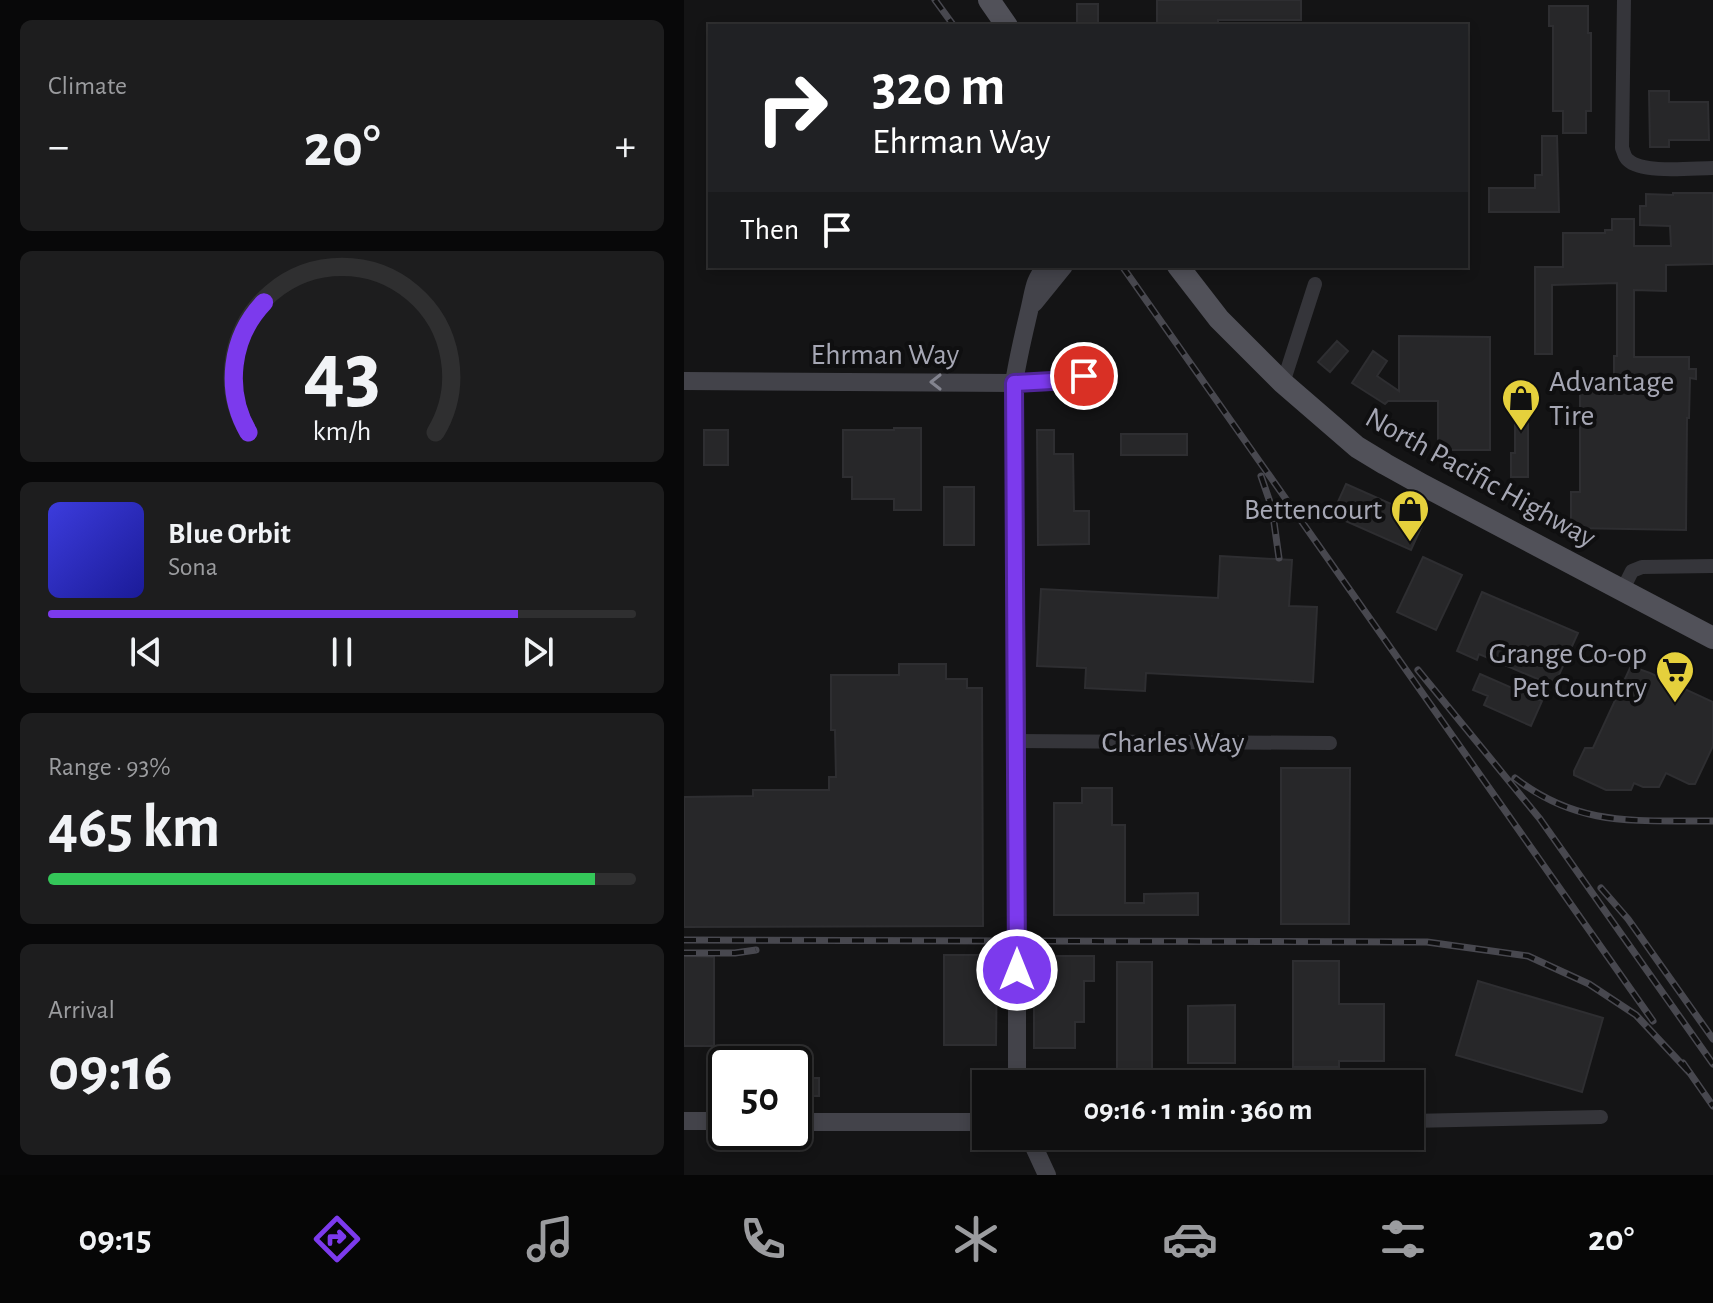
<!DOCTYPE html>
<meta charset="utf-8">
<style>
:root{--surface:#0f0f10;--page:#1d1d1e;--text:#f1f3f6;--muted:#9b9c9f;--line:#2f2f30;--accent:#7c3aed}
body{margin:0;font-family:"Alegreya Sans",sans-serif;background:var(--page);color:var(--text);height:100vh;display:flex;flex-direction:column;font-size:30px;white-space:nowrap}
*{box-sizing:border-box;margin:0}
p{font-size:26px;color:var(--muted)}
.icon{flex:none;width:44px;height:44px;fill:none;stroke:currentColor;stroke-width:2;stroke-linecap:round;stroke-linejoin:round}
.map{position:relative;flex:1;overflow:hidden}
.side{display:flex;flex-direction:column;gap:20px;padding:20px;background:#080809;width:684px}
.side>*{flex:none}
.banner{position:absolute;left:24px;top:24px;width:760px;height:244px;border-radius:0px;box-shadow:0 4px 12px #0003,0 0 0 2px var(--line);background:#202124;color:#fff;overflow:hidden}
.speed{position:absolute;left:24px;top:1046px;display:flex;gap:16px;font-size:40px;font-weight:700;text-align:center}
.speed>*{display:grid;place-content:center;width:104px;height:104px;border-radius:50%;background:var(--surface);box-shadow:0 4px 12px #0003,0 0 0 2px var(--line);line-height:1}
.speed .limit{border:4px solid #111;border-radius:12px;background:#fff;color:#111}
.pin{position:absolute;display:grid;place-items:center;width:68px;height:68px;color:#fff;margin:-34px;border:4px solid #fff;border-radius:50%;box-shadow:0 2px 8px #0007}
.me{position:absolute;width:88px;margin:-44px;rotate:0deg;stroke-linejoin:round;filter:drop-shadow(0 0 6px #0008)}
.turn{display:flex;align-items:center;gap:28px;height:168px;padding:0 32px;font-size:36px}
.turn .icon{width:104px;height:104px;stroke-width:2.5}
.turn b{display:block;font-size:56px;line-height:68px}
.then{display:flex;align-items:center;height:76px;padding:0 32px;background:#0003;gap:16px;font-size:30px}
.big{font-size:60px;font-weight:700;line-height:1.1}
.side .tile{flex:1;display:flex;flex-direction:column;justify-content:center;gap:12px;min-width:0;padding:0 28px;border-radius:12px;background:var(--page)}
.side .dial{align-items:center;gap:0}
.dial svg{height:208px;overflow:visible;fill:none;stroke:var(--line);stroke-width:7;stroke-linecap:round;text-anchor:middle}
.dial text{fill:var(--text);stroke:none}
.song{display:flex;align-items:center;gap:24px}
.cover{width:96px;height:96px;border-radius:12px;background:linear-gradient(135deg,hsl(240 70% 55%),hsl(240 70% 35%))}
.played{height:8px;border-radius:4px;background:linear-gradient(90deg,var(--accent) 80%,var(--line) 80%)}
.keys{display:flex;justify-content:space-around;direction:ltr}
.heat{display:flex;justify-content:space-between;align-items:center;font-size:44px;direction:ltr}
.charge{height:12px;border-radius:6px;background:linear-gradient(90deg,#34c759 93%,var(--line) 0)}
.trip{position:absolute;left:288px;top:1070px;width:452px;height:80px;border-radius:0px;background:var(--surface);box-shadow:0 4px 12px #0003,0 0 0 2px var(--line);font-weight:700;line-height:80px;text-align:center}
.tabs{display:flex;height:128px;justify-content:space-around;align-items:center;background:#060606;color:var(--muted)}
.tabs .icon{width:56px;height:56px}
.tabs .current{color:var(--accent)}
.tabs b{font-size:36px;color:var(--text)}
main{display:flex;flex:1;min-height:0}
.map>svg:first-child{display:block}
</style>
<main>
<section class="side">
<div class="tile"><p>Climate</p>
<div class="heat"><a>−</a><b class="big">20°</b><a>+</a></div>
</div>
<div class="tile dial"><svg viewBox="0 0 100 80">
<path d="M14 69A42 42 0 1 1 86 69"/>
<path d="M14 69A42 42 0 0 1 20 19" stroke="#7c3aed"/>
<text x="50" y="56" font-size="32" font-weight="700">43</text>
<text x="50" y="72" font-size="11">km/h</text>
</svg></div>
<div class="tile">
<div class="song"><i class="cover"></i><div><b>Blue Orbit</b><p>Sona</p></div></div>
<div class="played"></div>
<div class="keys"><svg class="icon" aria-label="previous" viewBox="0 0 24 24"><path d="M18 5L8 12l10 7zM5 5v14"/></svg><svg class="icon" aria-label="pause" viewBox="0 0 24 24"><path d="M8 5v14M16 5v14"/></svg><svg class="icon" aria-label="next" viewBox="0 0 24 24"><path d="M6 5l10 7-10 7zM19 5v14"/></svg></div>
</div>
<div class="tile"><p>Range · 93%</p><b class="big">465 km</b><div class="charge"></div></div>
<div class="tile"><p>Arrival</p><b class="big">09:16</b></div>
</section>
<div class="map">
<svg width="1029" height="1175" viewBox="0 0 1029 1175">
<rect width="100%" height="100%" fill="#141415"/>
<path fill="#272729" stroke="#2e2e31" stroke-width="2" d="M473,0H617V20H534V26H473Z
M393,4H414V26H393Z
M865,6H904V33H907V111H902V133H879V111H869V26H865Z
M965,91H985V102H1024L1025,140H985V147H966Z
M858,136H873L875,212H805V188H851V175H858Z
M989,193H1029V264L982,265V291L950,290V357H1005V369H1012V379L1006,378L1005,418H1003L1002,530L887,528V492H896V376H930V356H933V283L868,285V354H851V267H879V233H921V230H928V219H950V246H987L986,226L956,225V206H962V194L989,195Z
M715,336L806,337V450H754V401H704L701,404L668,383L689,351L703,361L693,376L715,391Z
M653,341L664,351L646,372L634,362Z
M831,417H844V477H827V453H831Z
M210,428H237V510H210V499H168V477H159V430H210Z
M20,430H44V465H20Z
M353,430H370V454H389L390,511H405V544L354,545Z
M437,434H503V455H437Z
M662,484L741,519L727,550L648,515Z
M260,487H290V545H260Z
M536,556L608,560L605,606L633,607L629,682L462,673L461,691L401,688L402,668L353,666L357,589L534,598Z
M739,557L778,575L752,630L713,612Z
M798,592L894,633L870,686L795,654L793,660L773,651Z
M215,664H262V679H283V688H298L299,926L0,927V797L69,796V790H145V777H152L151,730H147V675H215Z
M946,668H952L966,673L1029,702V746L1011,784H1005L982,773L975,787H959L950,783L947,790H922L890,775V771L901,748H909Z
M796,674L858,701L847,726L800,705L804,696L789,690Z
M597,768H666L665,924H597Z
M398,788H428V825H441V903H460V894L514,893V915H370V803H398Z
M260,955H313L312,1045H260Z
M0,956L30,957V1046H0Z
M350,956H410V981H400V1022H391V1048H350Z
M609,961H655V1004H700V1061H655V1067H609Z
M433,962H468V1075H433Z
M794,981L919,1018L898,1092L772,1055Z
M551,1005V1063H504V1006Z
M110,1078H135V1096H110Z"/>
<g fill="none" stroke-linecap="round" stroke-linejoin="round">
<path stroke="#35353a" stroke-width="14" d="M940,0L938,148C940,152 940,157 944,160C958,174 1009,168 1029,168
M330,383L386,380L400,376
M599,383L631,284
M938,591L948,571L958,567L1029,566
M333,741L646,743
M726,1121L917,1117"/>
<path stroke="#43434a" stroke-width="18" d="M350,303L380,266
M0,381L330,383
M333,1084V741L330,383C334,357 340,333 346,307C350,290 350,280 362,266
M0,1121H42
M110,1122H302
M345,1136L363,1175"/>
<path stroke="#515159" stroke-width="22" d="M305,0L323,26
M494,266L535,319L599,383L673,447L701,464L737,484L1029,638"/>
<g stroke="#48484f" stroke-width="7">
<path id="rail" d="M251,0L270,26
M438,266L969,1021
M577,476L588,508L595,558
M734,670L856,819L1029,1064
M831,778C896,828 952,820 1029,821
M917,888L944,919L1029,1039
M0,940L743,942L844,956L905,984L952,1015L1006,1073
M0,953H51L72,950
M999,1063L1029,1106"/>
</g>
<use href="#rail" stroke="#0f0f10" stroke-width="4" stroke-dasharray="12" stroke-linecap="butt"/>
</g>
<defs><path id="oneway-chevron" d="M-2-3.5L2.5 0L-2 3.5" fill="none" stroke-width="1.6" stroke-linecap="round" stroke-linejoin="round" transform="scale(2)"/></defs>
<use stroke="#83848f" href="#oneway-chevron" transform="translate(252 382) rotate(-180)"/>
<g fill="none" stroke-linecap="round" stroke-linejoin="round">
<g stroke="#51269a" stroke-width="20">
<path id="route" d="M333,970L330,383L386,380L400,376"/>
</g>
<use href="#route" stroke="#7c3aed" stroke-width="14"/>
</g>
<defs>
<g id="shop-pin" transform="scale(2)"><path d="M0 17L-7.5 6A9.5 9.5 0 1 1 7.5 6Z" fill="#e5d03c" stroke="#0f0f10"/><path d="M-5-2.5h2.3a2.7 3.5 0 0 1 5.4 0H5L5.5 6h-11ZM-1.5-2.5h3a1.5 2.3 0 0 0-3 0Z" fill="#111"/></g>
<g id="supermarket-pin" transform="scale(2)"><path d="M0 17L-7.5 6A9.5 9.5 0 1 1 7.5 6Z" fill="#e5d03c" stroke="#0f0f10"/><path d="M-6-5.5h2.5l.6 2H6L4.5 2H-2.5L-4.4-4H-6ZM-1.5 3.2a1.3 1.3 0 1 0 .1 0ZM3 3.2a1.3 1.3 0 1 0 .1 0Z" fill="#111"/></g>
</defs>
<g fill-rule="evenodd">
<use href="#shop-pin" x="837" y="398"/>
<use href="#shop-pin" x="726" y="509"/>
<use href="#supermarket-pin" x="991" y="670"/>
</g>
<g text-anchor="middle" stroke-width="8" stroke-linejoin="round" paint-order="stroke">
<g font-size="30" fill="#a6a7b4" stroke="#0f0f10">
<text x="201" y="364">Ehrman Way</text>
<text transform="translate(797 477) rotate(29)" y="10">North Pacific Highway</text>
<text x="489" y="752">Charles Way</text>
</g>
<g font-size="30" fill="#a6a7b4" stroke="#0f0f10" text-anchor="end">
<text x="865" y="391" text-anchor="start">Advantage<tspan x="865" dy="34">Tire</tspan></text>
<text x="698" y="519">Bettencourt</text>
<text x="963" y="663">Grange Co-op<tspan x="963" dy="34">Pet Country</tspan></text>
</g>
</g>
</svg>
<div class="speed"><div class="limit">50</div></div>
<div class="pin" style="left:400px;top:376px;background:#d93025"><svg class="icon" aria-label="arrive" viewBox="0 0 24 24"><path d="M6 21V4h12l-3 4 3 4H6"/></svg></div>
<svg class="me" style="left:333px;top:970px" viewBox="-20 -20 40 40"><circle r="17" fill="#7c3aed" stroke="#fff" stroke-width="3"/><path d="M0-11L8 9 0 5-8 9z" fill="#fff"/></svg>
<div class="trip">09:16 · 1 min · 360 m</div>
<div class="banner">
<div class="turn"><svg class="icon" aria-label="right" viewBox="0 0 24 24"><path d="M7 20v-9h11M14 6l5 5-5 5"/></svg><div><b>320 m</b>Ehrman Way</div></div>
<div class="then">Then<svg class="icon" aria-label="arrive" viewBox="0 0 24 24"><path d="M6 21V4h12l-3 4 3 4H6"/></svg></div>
</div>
</div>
</main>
<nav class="tabs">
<b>09:15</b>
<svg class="icon current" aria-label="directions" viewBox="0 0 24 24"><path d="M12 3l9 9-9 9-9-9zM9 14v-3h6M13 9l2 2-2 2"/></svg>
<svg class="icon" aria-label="music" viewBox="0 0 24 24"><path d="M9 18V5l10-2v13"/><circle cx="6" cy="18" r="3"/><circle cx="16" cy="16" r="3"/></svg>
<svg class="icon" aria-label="phone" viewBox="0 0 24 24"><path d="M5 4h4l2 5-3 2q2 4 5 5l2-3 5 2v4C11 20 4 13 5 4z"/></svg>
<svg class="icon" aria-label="climate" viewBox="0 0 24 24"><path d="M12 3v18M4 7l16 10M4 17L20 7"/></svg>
<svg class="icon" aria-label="car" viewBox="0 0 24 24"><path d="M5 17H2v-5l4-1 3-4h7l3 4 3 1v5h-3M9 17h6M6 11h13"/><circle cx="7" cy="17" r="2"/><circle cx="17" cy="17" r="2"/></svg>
<svg class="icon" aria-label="filters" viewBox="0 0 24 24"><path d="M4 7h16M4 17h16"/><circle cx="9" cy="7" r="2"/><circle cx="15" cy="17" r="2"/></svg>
<b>20°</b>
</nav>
